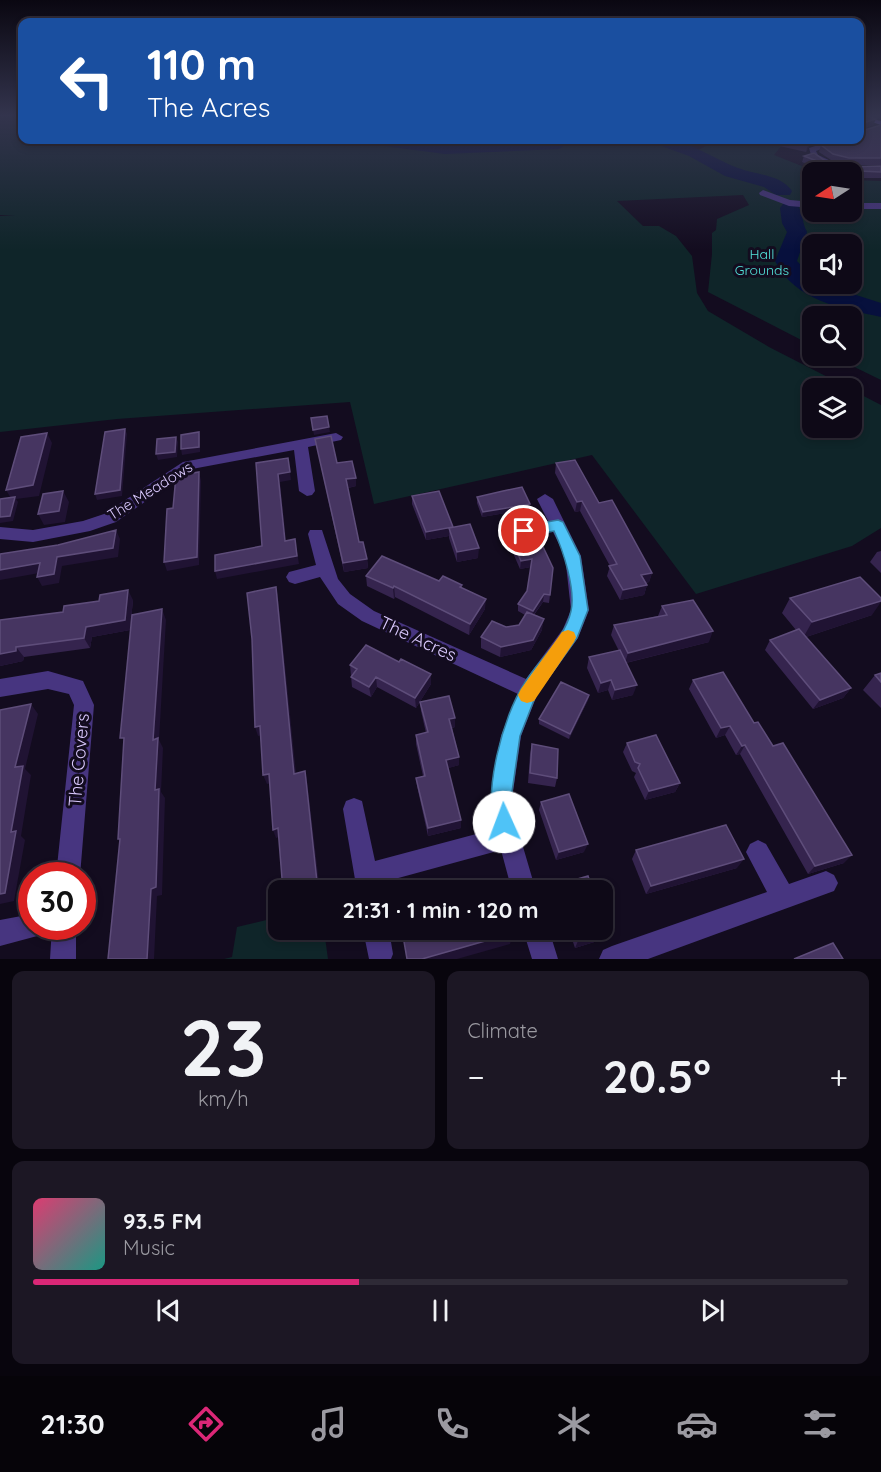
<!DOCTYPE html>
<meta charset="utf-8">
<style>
:root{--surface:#0e0917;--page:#1c1724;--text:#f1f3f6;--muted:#9b9aa1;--line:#2e2a36;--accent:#db2777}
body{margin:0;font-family:Quicksand,sans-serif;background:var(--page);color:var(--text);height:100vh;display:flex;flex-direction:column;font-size:22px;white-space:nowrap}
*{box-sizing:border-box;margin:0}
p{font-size:20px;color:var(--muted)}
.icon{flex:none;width:33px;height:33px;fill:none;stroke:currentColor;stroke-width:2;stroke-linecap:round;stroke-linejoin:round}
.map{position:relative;height:959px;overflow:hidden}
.drawer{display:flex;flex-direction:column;gap:12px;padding:12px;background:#08050d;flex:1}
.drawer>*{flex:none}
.top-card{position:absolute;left:18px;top:18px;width:846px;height:126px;border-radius:12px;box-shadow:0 3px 9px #0003,0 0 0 2px var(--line);background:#1a4fa0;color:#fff;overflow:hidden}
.needle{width:39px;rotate:258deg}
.tools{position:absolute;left:802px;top:162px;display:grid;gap:12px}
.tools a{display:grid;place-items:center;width:60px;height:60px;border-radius:12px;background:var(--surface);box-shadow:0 3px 9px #0003,0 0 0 2px var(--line);font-size:30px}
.speed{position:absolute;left:18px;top:862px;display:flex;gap:12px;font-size:30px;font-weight:700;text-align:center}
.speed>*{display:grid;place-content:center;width:78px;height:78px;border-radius:50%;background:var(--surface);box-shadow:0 3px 9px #0003,0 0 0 2px var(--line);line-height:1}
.speed .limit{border:9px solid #d22;background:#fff;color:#111}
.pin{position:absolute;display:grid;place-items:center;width:51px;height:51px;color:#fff;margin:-26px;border:3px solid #fff;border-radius:50%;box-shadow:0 2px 6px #0007}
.me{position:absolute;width:66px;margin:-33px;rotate:358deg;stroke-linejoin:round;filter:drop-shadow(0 0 4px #0008)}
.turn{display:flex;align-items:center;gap:21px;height:126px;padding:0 30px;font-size:27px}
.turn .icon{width:78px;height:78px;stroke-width:2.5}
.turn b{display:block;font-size:42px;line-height:51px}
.big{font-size:45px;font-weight:800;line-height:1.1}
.drawer .card{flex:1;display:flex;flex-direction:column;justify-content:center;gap:9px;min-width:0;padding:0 21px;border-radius:12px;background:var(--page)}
.drawer .dial{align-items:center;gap:0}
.dial b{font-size:78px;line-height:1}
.song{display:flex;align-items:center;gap:18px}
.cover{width:72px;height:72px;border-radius:9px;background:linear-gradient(135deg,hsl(340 70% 55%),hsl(170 70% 35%))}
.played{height:6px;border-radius:3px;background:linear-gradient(90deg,var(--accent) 40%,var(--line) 40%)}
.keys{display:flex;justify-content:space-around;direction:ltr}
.heat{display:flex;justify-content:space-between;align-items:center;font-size:33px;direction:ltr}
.drawer .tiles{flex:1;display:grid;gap:12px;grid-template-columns:1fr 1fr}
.card:last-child{grid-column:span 2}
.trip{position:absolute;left:268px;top:880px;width:345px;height:60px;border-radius:12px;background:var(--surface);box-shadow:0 3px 9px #0003,0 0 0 2px var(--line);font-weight:800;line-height:60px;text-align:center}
.tabs{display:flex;height:96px;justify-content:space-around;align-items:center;background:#060409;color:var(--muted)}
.tabs .icon{width:42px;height:42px}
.tabs .current{color:var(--accent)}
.tabs b{font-size:27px;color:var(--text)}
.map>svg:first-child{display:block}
</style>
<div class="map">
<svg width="881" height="959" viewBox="0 0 881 959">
<rect width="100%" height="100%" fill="#130c1f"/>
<path fill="#0f2529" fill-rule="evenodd" d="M0,116H22V140H654L690,154L718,140H786L774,155L817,172H813V212H852V180L881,181V380L832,356H852V316H813V346L708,292L712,254V233L716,230L717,219L749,205L743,195L617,201L643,226H659L676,236L692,256L697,293L708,311L769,347L849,388H813V428H852V390L881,405V528L852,546L696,594L592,455L374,504L350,402L117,419L0,432V216L15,215H0ZM813,244H852V284H813Z
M279,917V930H324L328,959H224L232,957L237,927Z"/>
<path fill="#07103d" d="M786,207L795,208L803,221L797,232L784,225Z"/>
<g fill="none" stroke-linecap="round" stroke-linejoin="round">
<path fill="#07103d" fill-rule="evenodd" d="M368,140H410L445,144L561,140L567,144L559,149L445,154L376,145Z
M651,140C685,136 707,156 738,168C755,175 781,174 792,191L790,195H776L764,187L725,176L689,156L653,143Z
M790,202L797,204C803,212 802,223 807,232L797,261L813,278V284H822L881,303V317C841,308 795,301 775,261L787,232L782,223L780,208L783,204Z"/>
<path fill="#473580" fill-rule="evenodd" d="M834,140H844L816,151L818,155L833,162V166H827L812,158L809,148Z
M763,190L790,200L813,202V208L789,206L760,195L759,193Z
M852,203H881V209H852Z
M336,433L343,437L341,440L308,447L315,491L312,495L307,496L299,491L294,450L192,469L116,522L90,531L33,542L0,539V527L33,530L83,521L104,514L183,462Z
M545,494L553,499L581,556L589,610L578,638L537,695L521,736L511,806L536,891H512L501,850L380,883L381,891H357L343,809L346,801L354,798L362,801L375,861L495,829L489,806L501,736L518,694L362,621L338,604L320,577L295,584L289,582L286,577L289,572L316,565L308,534L310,530H322L338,579L350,594L374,611L526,679L563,629L571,610L565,556L553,532L507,540L501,538L499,534L501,530L507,528L548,521L537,499Z
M48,671L83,681L94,705L80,876H56L74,705L69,694L48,689L0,697V679Z
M758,840L766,844L789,884L826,871L834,875L838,883L834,891L648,959H599L603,950L612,946L767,892L746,852L750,844Z
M32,914V927H44L41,935L0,946V920Z
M52,927H76V959H50Z
M363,930H389L393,954L391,959H369Z
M523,930H549L558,959H532Z"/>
<path fill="#8461ff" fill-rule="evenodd" d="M860,116L881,121V125L860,118Z"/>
</g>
<path fill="#35244e" d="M860,116H881V119L867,116L873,125L861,129V131L881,125V165H847L831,160L819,152L821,145L860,140Z
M777,140H825L811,143L806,152L775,145Z
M804,156L824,160L844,167L881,166V178H856L852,177V172H825L802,162Z
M315,439L356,486L348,488L359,542L367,559L368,568L344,572Z
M556,463L599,503L652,573L649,582L646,583L647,585L644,595L620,600L607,576L610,566L580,511L575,512L555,473Z
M412,496L453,527L478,558L457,562L449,538V536L426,540L412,504Z
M477,497L530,504L529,509L482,517L477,503Z
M535,541L550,595L549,603L543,602L534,615L542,630L531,650L500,657L481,648V637L506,627L519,625L525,615L518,611V604L527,591L531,567L520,569L513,553L514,545Z
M881,551V573L870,562L877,552Z
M366,576L439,581L462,585V588L485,609L469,635L395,597L394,599L367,586Z
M790,598L872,615L806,637L851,688L843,698L813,709L765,650L770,640L796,630L782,613Z
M133,600L130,630L92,637L90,648L24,657L23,661L0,666V620L63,612Z
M662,606L709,642L626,663L633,695L612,700L608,690L598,693L587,668L589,657L619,651L611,635L614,625L658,616Z
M399,662L431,674V684L416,708L377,687L371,697L352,687L350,665Z
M881,673V708L863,690L875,675Z
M693,680L754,723L844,863L808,874L740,754L736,755L725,735L716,738L689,689Z
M589,695L588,700L569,739L539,724V719Z
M420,702L455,727L452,728L459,757V765L448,768L461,828L428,836L417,786L416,778L423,776L416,744V735L426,733L421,711Z
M627,743L680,783L675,792L645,800L634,777L636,773L632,771L623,752Z
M532,744L557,778L555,787L528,783L530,754Z
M541,802L584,852L556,860L539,810Z
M636,850L737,868L646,894L632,859Z
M560,884L593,891H557Z
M569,930H603L608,932L604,939L575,948Z"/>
<path fill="#201333" d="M876,119L873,125L860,129V124Z
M812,140H825L811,143L806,152L808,145Z
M329,427L330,432L314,435L313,430Z
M125,429L127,434L122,496L97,500L95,494Z
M199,432L200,437V452L182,455L181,449Z
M47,433L52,443L39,496L16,499L18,502L13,521L0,523V517L12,500L6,490Z
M176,437L178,442L177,457L158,460L156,454Z
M288,458L291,480L280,482L287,549L278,474Z
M199,472L201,481L199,565L167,571L164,562Z
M356,478V486L348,488L346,479Z
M63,491L69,502L65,522L44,525L38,514Z
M582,501L580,511L575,512L577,502Z
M530,504L529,509L482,517L483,512Z
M453,527L449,528V536L426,540V532Z
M116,530L120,539L118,557L62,566L59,583L42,586L37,577L57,557Z
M295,539L299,564L217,579L215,571Z
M479,548L478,558L457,562V552Z
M367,559L368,568L344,572L343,563Z
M532,559L531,567L520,569L521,561Z
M40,563L45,572L0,580V570Z
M652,573L649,582L638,585L641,575Z
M647,585L644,595L620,600L623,590Z
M394,586L395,597L394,599L393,588Z
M276,587L278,597L297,783L294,774Z
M128,590L133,600L130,630L92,637L90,648L84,638L86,627Z
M544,594L543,602L531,618L533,611Z
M486,599L485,609L469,635L470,624Z
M881,601V602L872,615L803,638L812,622Z
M162,609L166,620L159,740L163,748L161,792L165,798L162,895L157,896L154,959H147L153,740Z
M544,619L542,630L531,650L500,657L501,647Z
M713,631L709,642L625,663L628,653Z
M16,647L24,657L23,661L0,666V654Z
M431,674V684L416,708L415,698Z
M376,677L377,687L371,697L369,687Z
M611,680L608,690L598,693L601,683Z
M637,685L633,695L612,700L615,690Z
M851,688L843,698L813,709L820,700Z
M589,695L588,700L569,739L570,734Z
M31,704L38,714L25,769L31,775L21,836L25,840L14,901L0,904V894L15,767Z
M455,718V727L449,728V719Z
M260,726L263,735L258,736L255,727Z
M730,726L725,735L716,738L721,728Z
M745,745L740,754L736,755L742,746Z
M459,757V765L446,769V760Z
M305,771L307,780L320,891H318Z
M269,774L272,783L267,784L263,775Z
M680,783L675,792L645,800L649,791Z
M461,820V828L428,836V828Z
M278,828L281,837L276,838L273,830Z
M588,844L584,852L556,860L559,852Z
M852,855L844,863L808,874L815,866Z
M744,859L737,868L646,894L651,886Z
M608,932L604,939L575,948L578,941Z
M513,933L510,944L457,959H422Z"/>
<path fill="#463561" stroke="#5e4d7a" stroke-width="1.5" d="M860,116H867L876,119L860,124L861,131L881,125V158H849L833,154L821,145L837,140H860Z
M780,140H812L808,145Z
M814,153L824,160L844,167L881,166V172L859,171L827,165L804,156Z
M327,416L329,427L313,430L311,418Z
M125,429L120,490L95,494L105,432Z
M199,432V447L181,449V435Z
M47,433L33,485L6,490L21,437Z
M331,436L337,463L352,461L356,478L346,479L359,542H363L367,559L343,563L315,439Z
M176,437L175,452L156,454L157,439Z
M288,458L290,472L278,474L285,541L295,539L297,556L215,571V555L262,546L256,463Z
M575,460L599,503L612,500L652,573L641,575L647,585L623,590L609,566L617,564L582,501L577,502L556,463Z
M199,472L197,557L164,562L167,509L173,508L176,476Z
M522,487L530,504L483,512L477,497L503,491Z
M63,491L59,511L38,514L43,494Z
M439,491L453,527L426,532L412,496Z
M15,497L10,516L0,517V499Z
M470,524L479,548L457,552L449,528Z
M116,530L113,548L57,557L54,574L37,577L40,563L0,570V554L58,545Z
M536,532L553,568L550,595L544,594L533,611L518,604L527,591L532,559L521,561L514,545L535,541Z
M382,556L439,581L443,576L462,585L460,587L486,599L470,624L394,586L393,588L366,576Z
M860,577L881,598V601L812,622L790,598Z
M276,587L294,774L305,771L318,891H283L278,828L273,830L269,774L263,775L260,726L255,727L252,639L247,593Z
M128,590L125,620L86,627L84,638L16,647V651L0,654V620L63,612L64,606L99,601L100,595Z
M693,600L713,631L628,653L614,625L667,615L662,606Z
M162,609L153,740L158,738L155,790L159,789L156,887L151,889L147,959H108L120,839H118L124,738H120L132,615Z
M527,612L544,619L533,640L501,647L481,637L492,621L506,627L519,625Z
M799,629L851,688L820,700L770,640Z
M366,645L399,662L401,659L431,674L415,698L376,677L369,687L351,677L357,669L350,665Z
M620,650L637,685L615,690L611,680L601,683L589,657Z
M723,672L754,723L758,722L773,746L783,743L852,855L815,866L745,745L742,746L730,726L721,728L693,680Z
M881,673V682L875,675Z
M561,682L589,695L570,734L539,719Z
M449,696L455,718L449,719L459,757L446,760L461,820L428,828L416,778L425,776L416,735L428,732L420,702Z
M31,704L15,767L23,766L11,832L16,831L5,893L0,894V710Z
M656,735L680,783L649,791L638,768L640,764L635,762L627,743Z
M532,744L558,749L557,778L530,773Z
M569,794L588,844L559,852L541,802Z
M726,825L744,859L651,886L636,850Z
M588,876L593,891H562L560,884Z
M603,918L608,932L578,941L575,930H603Z
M402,930H512L513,933L422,959H407Z
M833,943L843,959H794Z"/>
<linearGradient id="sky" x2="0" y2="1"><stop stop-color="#0a0711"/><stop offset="0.46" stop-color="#33344d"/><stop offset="1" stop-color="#33344d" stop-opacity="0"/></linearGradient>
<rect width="881" height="250" fill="url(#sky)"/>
<path fill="#4fc3f7" stroke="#337fa1" stroke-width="1.5" d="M558,520L563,522L580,556L588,610L577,638L536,695L520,736L510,806L514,822L511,829L504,832L496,829C482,794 503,716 524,684C538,660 565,639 571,611C576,590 563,550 554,531L524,536L516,531L524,526Z"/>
<path fill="#f59e0b" d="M568,630L574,632L576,637L574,642L534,701L527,703L521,701L518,695L521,689L562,632Z"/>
<g text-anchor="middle" stroke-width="6" stroke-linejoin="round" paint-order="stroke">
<g font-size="14" fill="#53e2da" stroke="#130c1f">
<text x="762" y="259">Hall<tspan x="762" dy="16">Grounds</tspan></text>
</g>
<g font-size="15" fill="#dbcaff" stroke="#130c1f">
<text transform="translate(150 491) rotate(-32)" y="5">The Meadows</text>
</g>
<g font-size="18" fill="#dbcaff" stroke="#130c1f">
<text transform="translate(418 639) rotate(25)" y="6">The Acres</text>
<text transform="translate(79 760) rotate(-85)" y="6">The Covers</text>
</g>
</g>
</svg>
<div class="tools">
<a><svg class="needle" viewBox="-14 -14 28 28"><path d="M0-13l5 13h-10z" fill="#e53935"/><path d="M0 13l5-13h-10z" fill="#9b9aa1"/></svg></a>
<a><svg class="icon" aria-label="sound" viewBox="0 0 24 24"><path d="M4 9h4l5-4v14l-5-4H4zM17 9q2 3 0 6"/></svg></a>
<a><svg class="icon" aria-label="search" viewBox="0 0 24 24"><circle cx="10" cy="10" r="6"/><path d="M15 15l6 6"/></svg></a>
<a><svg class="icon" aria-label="layers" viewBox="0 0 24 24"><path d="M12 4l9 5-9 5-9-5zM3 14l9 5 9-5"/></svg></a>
</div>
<div class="speed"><div class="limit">30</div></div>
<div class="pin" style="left:524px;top:531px;background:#d93025"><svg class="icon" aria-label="arrive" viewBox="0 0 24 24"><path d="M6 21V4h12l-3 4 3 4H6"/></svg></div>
<svg class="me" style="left:504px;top:822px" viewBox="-20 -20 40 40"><circle r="19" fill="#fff"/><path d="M0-13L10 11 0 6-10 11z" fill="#4fc3f7"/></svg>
<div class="trip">21:31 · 1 min · 120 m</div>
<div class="top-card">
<div class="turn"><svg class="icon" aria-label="left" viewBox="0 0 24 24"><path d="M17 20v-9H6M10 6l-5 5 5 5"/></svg><div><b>110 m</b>The Acres</div></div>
</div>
</div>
<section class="drawer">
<div class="tiles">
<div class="card dial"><b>23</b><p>km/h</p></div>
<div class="card"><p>Climate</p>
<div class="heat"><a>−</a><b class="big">20.5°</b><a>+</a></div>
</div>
<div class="card">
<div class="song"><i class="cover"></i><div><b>93.5 FM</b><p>Music</p></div></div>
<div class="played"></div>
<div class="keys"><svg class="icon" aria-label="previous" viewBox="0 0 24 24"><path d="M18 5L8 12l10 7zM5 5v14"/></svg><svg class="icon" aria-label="pause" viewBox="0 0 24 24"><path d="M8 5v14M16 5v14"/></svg><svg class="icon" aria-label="next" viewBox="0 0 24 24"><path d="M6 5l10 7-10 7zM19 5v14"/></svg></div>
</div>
</div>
</section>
<nav class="tabs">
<b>21:30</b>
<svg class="icon current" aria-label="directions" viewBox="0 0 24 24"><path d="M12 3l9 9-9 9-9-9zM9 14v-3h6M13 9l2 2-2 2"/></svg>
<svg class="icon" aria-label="music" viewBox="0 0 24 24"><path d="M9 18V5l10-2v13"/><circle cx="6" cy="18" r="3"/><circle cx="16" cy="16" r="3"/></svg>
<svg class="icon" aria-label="phone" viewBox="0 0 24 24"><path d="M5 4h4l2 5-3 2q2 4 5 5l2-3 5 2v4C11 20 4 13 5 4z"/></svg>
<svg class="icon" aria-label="climate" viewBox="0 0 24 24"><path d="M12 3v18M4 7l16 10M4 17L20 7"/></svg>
<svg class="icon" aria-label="car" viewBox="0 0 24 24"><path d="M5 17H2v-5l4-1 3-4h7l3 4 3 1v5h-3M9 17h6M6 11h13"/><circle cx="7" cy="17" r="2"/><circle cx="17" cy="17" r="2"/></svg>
<svg class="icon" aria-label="filters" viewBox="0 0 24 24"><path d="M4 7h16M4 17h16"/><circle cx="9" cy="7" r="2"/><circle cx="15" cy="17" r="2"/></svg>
</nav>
